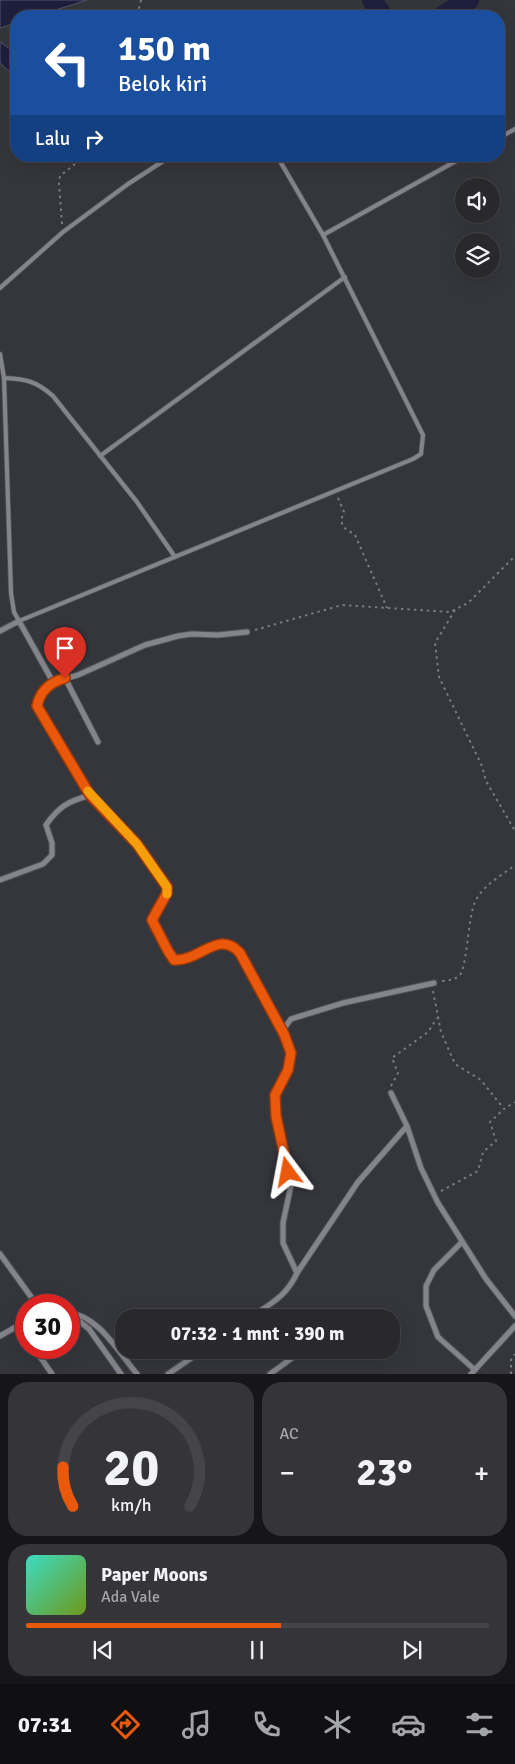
<!DOCTYPE html>
<html lang="id">
<meta charset="utf-8">
<style>
:root{--surface:#28282d;--page:#343439;--text:#f1f3f6;--muted:#a5a6aa;--line:#444449;--accent:#ea580c}
body{margin:0;font-family:Signika,sans-serif;background:var(--page);color:var(--text);height:100vh;display:flex;flex-direction:column;font-size:19px;white-space:nowrap}
*{box-sizing:border-box;margin:0}
p{font-size:16px;color:var(--muted)}
.icon{flex:none;width:28px;height:28px;fill:none;stroke:currentColor;stroke-width:2;stroke-linecap:round;stroke-linejoin:round}
.map{position:relative;height:1374px;overflow:hidden}
.drawer{display:flex;flex-direction:column;gap:8px;padding:8px;background:#161619;flex:1}
.drawer>*{flex:none}
.guide{position:absolute;left:10px;top:10px;width:495px;height:152px;border-radius:20px;box-shadow:0 5px 20px #0002,0 0 0 1px var(--line);background:#1a4fa0;color:#fff;overflow:hidden}
.tools{position:absolute;left:455px;top:178px;display:grid;gap:10px}
.tools a{display:grid;place-items:center;width:45px;height:45px;border-radius:50%;background:var(--surface);box-shadow:0 5px 20px #0002,0 0 0 1px var(--line);font-size:25px}
.speed{position:absolute;left:15px;top:1294px;display:flex;gap:10px;font-size:25px;font-weight:700;text-align:center}
.speed>*{display:grid;place-content:center;width:65px;height:65px;border-radius:50%;background:var(--surface);box-shadow:0 5px 20px #0002,0 0 0 1px var(--line);line-height:1}
.speed .limit{border:8px solid #d22;background:#fff;color:#111}
.pin{position:absolute;display:grid;place-items:center;width:42px;height:42px;color:#fff;margin:-51px -21px;border-radius:50% 50% 50% 0;rotate:-45deg;box-shadow:0 0 5px #0007}
.pin .icon{rotate:45deg}
.me{position:absolute;width:55px;margin:-28px;rotate:347deg;stroke-linejoin:round;filter:drop-shadow(0 0 4px #0008)}
.turn{display:flex;align-items:center;gap:18px;height:105px;padding:0 25px;font-size:22px}
.turn .icon{width:65px;height:65px;stroke-width:2.5}
.turn b{display:block;font-size:35px;line-height:42px}
.then{display:flex;align-items:center;height:48px;padding:0 25px;background:#0003;gap:10px;font-size:19px}
.big{font-size:38px;font-weight:700;line-height:1.1}
.drawer .card{flex:1;display:flex;flex-direction:column;justify-content:center;gap:8px;min-width:0;padding:0 18px;border-radius:20px;background:var(--page)}
.drawer .dial{align-items:center;gap:0}
.dial svg{height:130px;overflow:visible;fill:none;stroke:var(--line);stroke-width:7;stroke-linecap:round;text-anchor:middle}
.dial text{fill:var(--text);stroke:none}
.song{display:flex;align-items:center;gap:15px}
.cover{width:60px;height:60px;border-radius:8px;background:linear-gradient(135deg,hsl(170 70% 55%),hsl(80 70% 35%))}
.played{height:5px;border-radius:2px;background:linear-gradient(90deg,var(--accent) 55%,var(--line) 55%)}
.keys{display:flex;justify-content:space-around;direction:ltr}
.heat{display:flex;justify-content:space-between;align-items:center;font-size:28px;direction:ltr}
.drawer .tiles{flex:1;display:grid;gap:8px;grid-template-columns:1fr 1fr}
.card:last-child{grid-column:span 2}
.trip{position:absolute;left:115px;top:1309px;width:285px;height:50px;border-radius:20px;background:var(--surface);box-shadow:0 5px 20px #0002,0 0 0 1px var(--line);font-weight:700;line-height:50px;text-align:center}
.dock{display:flex;height:80px;justify-content:space-around;align-items:center;background:#101012;color:var(--muted)}
.dock .icon{width:35px;height:35px}
.dock .active{color:var(--accent)}
.dock b{font-size:22px;color:var(--text)}
.map>svg:first-child{display:block}
</style>
<div class="map">
<svg width="515" height="1374" viewBox="0 0 515 1374">
<rect width="100%" height="100%" fill="#35363c"/>
<path fill="#1e1f3c" stroke="#54556a" d="M0,0H87L37,16H16V23L0,28Z
M16,36V69L11,73L0,63V42L10,49L11,38Z"/>
<g fill="none" stroke-linecap="round" stroke-linejoin="round">
<path stroke="#1e1f3c" stroke-width="20" d="M372,0L383,16
M442,16L469,0"/>
<g stroke="#535359" stroke-width="5.5">
<path id="service" d="M499,138L515,129
M323,235L465,156
M0,288L63,232L128,184L171,156
M0,354L4,378L11,593L14,612L19,621L413,459L421,454L423,435L323,235L277,156
M4,378C26,379 36,381 53,396L137,502L175,557
M100,456L345,277"/>
</g>
<g stroke="#535359" stroke-width="7">
<path id="minor" d="M0,631L19,621L53,682L38,699L37,706L91,795L137,844L167,887V893L152,920L167,951L174,960C200,961 218,930 240,953L284,1034
M65,678L98,742
M53,682L78,675L145,645L178,636L192,634L218,635L247,632
M0,880L43,864L52,855V843L46,825C59,806 69,801 91,795
M391,1093L407,1126L421,1168L438,1203L486,1279L515,1316
M462,1242L434,1270L426,1286V1306L438,1337L475,1370
M0,1254L37,1305
M297,1273L358,1182L407,1126
M69,1313C98,1315 119,1353 137,1374
M250,1318C271,1303 286,1297 297,1273L283,1243V1223L291,1185L276,1116L275,1095L288,1071L291,1061V1053L284,1034L285,1027L291,1019L343,1003L434,983
M69,1322L79,1321L89,1329L121,1374
M0,1336L26,1321
M34,1348L52,1374
M168,1374L203,1350
M270,1374L303,1350
M471,1374L515,1326"/>
</g>
<path stroke="#7a7b80" stroke-width="2" stroke-dasharray="2.5 4" stroke-linecap="butt" d="M141,0L138,12L142,16
M62,224L59,183L60,176L85,156
M338,498L344,512L341,520L343,527L355,535L387,608
M455,610L435,643L439,677L482,766L486,781L515,831
M255,630L342,605L450,612L468,603L515,556
M442,981C449,980 455,980 460,975C467,966 468,918 475,902C483,885 501,876 515,865
M433,991L441,1032L455,1064L481,1080L504,1109L515,1102
M391,1086L398,1073L392,1058L428,1032L437,1018
M441,1191L478,1171L483,1152L496,1141L490,1122L504,1109
M511,1374V1360L515,1354"/>
<use href="#service" stroke="#84858c" stroke-width="4"/>
<use href="#minor" stroke="#84858c" stroke-width="5"/>
</g>
<g fill="none" stroke-linecap="round" stroke-linejoin="round">
<g stroke="#983908" stroke-width="12">
<path id="route" d="M65,678C51,682 40,691 37,706L90,795L137,844L167,887V893L152,920L168,951L174,960C201,961 218,929 240,953L284,1034L291,1053L288,1070L275,1095L276,1116L288,1172"/>
</g>
<use href="#route" stroke="#ea580c" stroke-width="9"/>
<path stroke="#f59e0b" stroke-width="9" d="M88,791L137,844L167,887V894"/>
</g>
</svg>
<div class="tools">
<a><svg class="icon" aria-label="sound" viewBox="0 0 24 24"><path d="M4 9h4l5-4v14l-5-4H4zM17 9q2 3 0 6"/></svg></a>
<a><svg class="icon" aria-label="layers" viewBox="0 0 24 24"><path d="M12 4l9 5-9 5-9-5zM3 14l9 5 9-5"/></svg></a>
</div>
<div class="speed"><div class="limit">30</div></div>
<div class="pin" style="left:65px;top:678px;background:#d93025"><svg class="icon" aria-label="arrive" viewBox="0 0 24 24"><path d="M6 21V4h12l-3 4 3 4H6"/></svg></div>
<svg class="me" style="left:288px;top:1172px" viewBox="-20 -20 40 40"><path d="M0-17L14 15 0 8-14 15z" fill="#ea580c" stroke="#fff" stroke-width="4"/></svg>
<div class="trip">07:32 · 1 mnt · 390 m</div>
<div class="guide">
<div class="turn"><svg class="icon" aria-label="left" viewBox="0 0 24 24"><path d="M17 20v-9H6M10 6l-5 5 5 5"/></svg><div><b>150 m</b>Belok kiri</div></div>
<div class="then">Lalu<svg class="icon" aria-label="right" viewBox="0 0 24 24"><path d="M7 20v-9h11M14 6l5 5-5 5"/></svg></div>
</div>
</div>
<section class="drawer">
<div class="tiles">
<div class="card dial"><svg viewBox="0 0 100 80">
<path d="M14 69A42 42 0 1 1 86 69"/>
<path d="M14 69A42 42 0 0 1 8 45" stroke="#ea580c"/>
<text x="50" y="56" font-size="32" font-weight="700">20</text>
<text x="50" y="72" font-size="11">km/h</text>
</svg></div>
<div class="card"><p>AC</p>
<div class="heat"><a>−</a><b class="big">23°</b><a>+</a></div>
</div>
<div class="card">
<div class="song"><i class="cover"></i><div><b>Paper Moons</b><p>Ada Vale</p></div></div>
<div class="played"></div>
<div class="keys"><svg class="icon" aria-label="previous" viewBox="0 0 24 24"><path d="M18 5L8 12l10 7zM5 5v14"/></svg><svg class="icon" aria-label="pause" viewBox="0 0 24 24"><path d="M8 5v14M16 5v14"/></svg><svg class="icon" aria-label="next" viewBox="0 0 24 24"><path d="M6 5l10 7-10 7zM19 5v14"/></svg></div>
</div>
</div>
</section>
<nav class="dock">
<b>07:31</b>
<svg class="icon active" aria-label="directions" viewBox="0 0 24 24"><path d="M12 3l9 9-9 9-9-9zM9 14v-3h6M13 9l2 2-2 2"/></svg>
<svg class="icon" aria-label="music" viewBox="0 0 24 24"><path d="M9 18V5l10-2v13"/><circle cx="6" cy="18" r="3"/><circle cx="16" cy="16" r="3"/></svg>
<svg class="icon" aria-label="phone" viewBox="0 0 24 24"><path d="M5 4h4l2 5-3 2q2 4 5 5l2-3 5 2v4C11 20 4 13 5 4z"/></svg>
<svg class="icon" aria-label="climate" viewBox="0 0 24 24"><path d="M12 3v18M4 7l16 10M4 17L20 7"/></svg>
<svg class="icon" aria-label="car" viewBox="0 0 24 24"><path d="M5 17H2v-5l4-1 3-4h7l3 4 3 1v5h-3M9 17h6M6 11h13"/><circle cx="7" cy="17" r="2"/><circle cx="17" cy="17" r="2"/></svg>
<svg class="icon" aria-label="filters" viewBox="0 0 24 24"><path d="M4 7h16M4 17h16"/><circle cx="9" cy="7" r="2"/><circle cx="15" cy="17" r="2"/></svg>
</nav>
